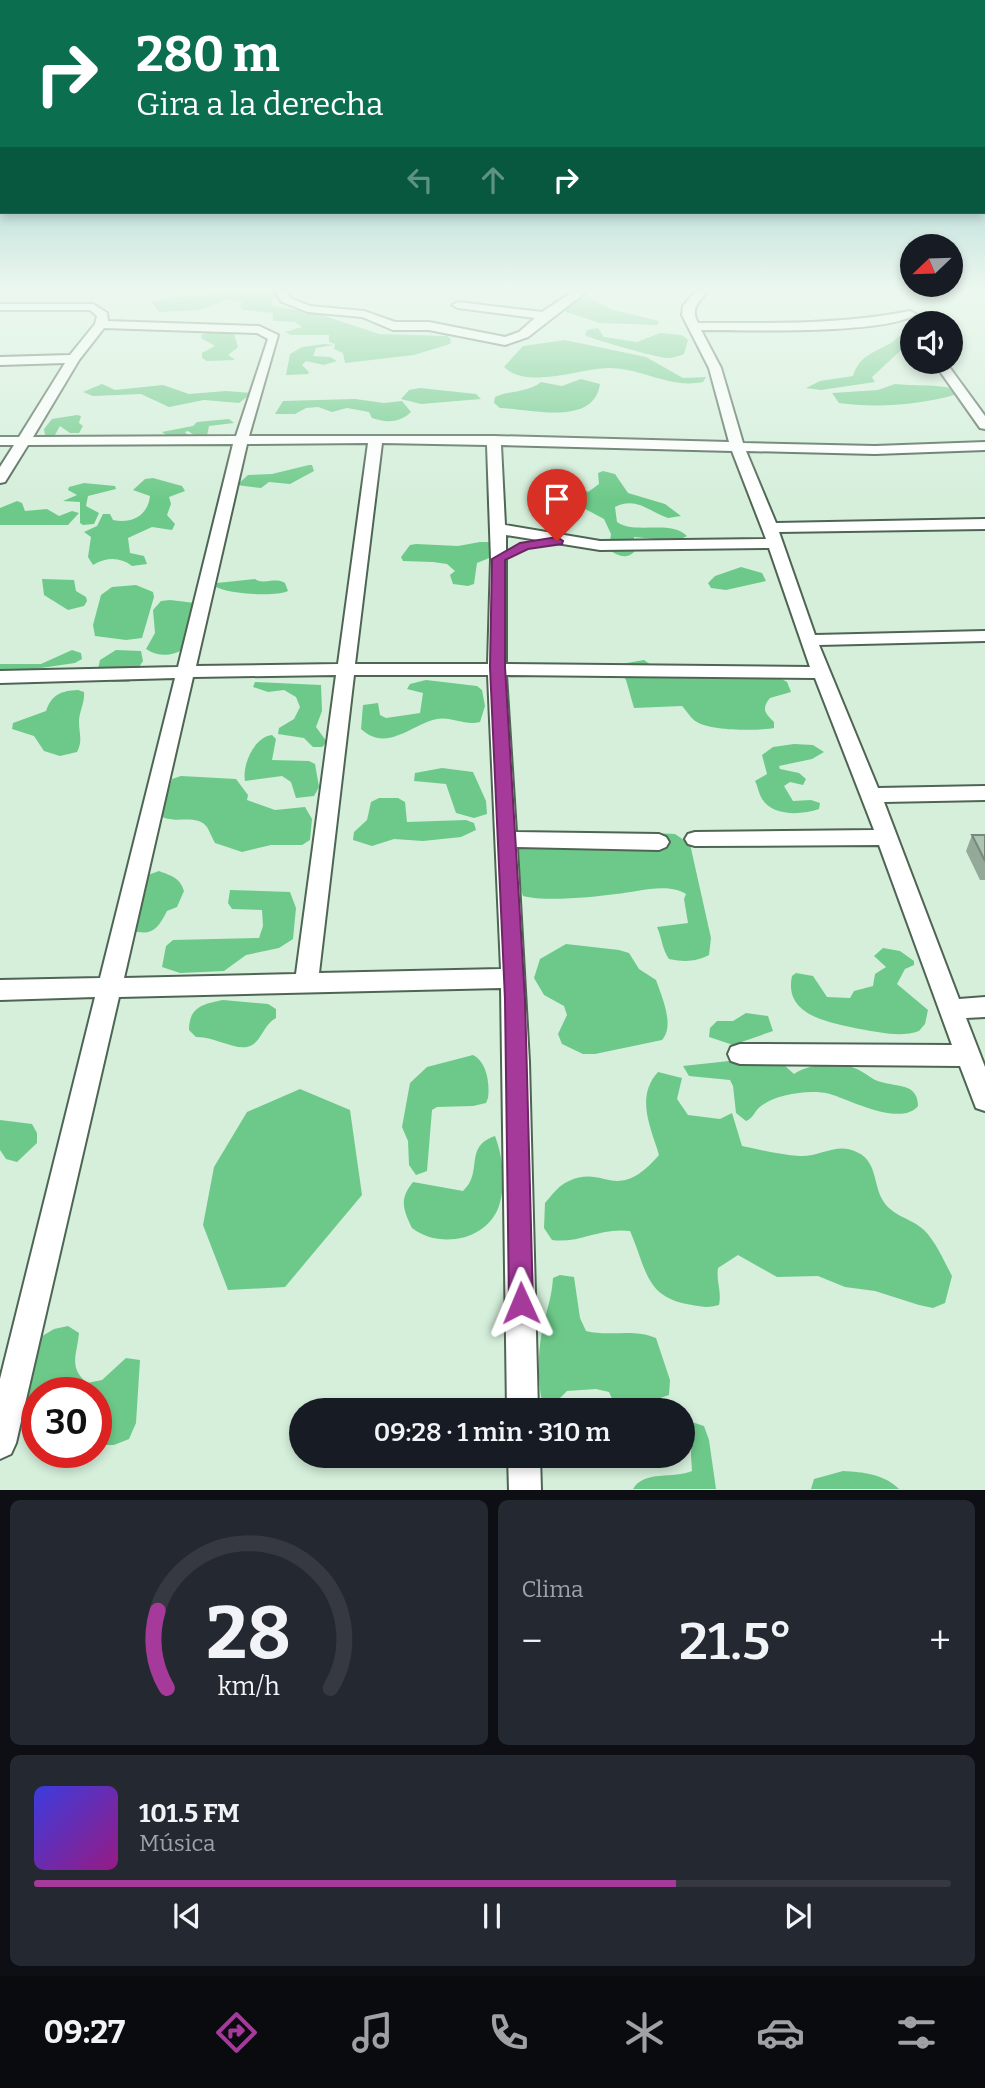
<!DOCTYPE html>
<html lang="es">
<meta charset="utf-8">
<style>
:root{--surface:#171b24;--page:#242831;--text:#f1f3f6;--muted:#9ea1a6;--line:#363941;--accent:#a53a9a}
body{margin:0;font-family:Bitter,serif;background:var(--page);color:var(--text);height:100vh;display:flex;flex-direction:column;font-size:26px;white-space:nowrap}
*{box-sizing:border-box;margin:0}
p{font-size:23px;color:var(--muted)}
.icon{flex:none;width:38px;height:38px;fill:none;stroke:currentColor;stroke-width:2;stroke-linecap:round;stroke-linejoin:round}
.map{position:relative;height:1490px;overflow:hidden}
.sheet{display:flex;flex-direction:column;gap:10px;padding:10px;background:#0d0f14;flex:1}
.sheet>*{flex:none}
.banner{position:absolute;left:0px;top:0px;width:985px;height:214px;box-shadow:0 4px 10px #0003;background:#0b6e4f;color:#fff;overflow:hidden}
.needle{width:46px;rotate:247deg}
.fabs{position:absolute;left:900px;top:234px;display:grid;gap:14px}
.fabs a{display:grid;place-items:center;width:63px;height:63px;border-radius:50%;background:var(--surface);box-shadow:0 4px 10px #0003;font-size:35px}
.speed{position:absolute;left:21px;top:1377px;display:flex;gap:14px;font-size:35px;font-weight:700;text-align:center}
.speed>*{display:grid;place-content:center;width:91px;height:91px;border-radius:50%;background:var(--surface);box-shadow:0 4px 10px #0003;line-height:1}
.speed .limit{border:10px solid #d22;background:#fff;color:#111}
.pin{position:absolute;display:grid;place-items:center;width:60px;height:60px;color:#fff;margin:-72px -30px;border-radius:50% 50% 50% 0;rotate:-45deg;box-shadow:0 0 7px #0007}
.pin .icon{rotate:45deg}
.me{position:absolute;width:77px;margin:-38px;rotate:359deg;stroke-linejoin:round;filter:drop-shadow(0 0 5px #0008)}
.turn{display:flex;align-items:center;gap:24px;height:147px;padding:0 21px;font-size:32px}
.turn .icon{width:91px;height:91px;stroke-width:2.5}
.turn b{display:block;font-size:49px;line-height:60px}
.lanes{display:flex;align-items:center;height:66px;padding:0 21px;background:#0003;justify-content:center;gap:35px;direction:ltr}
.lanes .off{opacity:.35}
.big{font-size:52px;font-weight:600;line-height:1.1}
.sheet .widget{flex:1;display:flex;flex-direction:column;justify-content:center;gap:10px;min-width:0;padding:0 24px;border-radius:10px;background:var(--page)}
.sheet .dial{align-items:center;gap:0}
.dial svg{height:182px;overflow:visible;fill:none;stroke:var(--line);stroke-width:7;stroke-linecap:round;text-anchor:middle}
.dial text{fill:var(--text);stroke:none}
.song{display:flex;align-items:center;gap:21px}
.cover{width:84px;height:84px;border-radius:10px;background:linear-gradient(135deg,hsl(240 70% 55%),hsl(310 70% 35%))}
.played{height:7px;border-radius:4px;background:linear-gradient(90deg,var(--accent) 70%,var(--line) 70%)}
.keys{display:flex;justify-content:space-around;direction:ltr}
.heat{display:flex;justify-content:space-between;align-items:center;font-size:38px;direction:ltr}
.sheet .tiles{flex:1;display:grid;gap:10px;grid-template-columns:1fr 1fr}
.widget:last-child{grid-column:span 2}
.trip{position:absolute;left:289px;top:1398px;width:406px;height:70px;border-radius:35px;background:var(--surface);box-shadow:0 4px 10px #0003;font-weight:600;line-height:70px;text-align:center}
.tabs{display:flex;height:112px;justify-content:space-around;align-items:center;background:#090b0e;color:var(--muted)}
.tabs .icon{width:49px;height:49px}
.tabs .on{color:var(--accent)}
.tabs b{font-size:32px;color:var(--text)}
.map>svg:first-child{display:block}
</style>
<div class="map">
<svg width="985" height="1490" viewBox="0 0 985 1490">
<rect width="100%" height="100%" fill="#d5efdb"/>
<path fill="#6dc989" d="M224,292H291V296L269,298L273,301L272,306L316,313L379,334L447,336L451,339L450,344L414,355L345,363L343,353L334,349L335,344L329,342V335H291L285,332L302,327L295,322L273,321V313L243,310L239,306L243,302L226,300L200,310L159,312L151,301Z
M580,297L590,298L610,309L659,321L657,325L600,323L566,312L563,307Z
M912,327V340L872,377L875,382L821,390L806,388L820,381L853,376C859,356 873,353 889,344C897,339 904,332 912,327Z
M598,328L604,337L637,342L660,333L682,335L688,340L684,354C679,356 673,358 667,358C660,358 590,339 585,335L587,330Z
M207,333L234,334L238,347L228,355L235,360L207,361L202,358V353L215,346L201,338L202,334Z
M565,340L646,357L683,378L706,377L703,382C669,389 643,368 609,368C580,368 529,390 504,367L523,346Z
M324,344L334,345L316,348L313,356L330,357L337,361L324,365L306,361L302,365L309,372L308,374L286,375L290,354L302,347Z
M581,379L600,384C594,427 530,409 500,408L494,403L495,397C511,390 527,393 541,382L562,386Z
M102,384L115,390L163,385L189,394L226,391L252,393L239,403L204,400L169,407L141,394L93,396L83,392Z
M895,384C911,386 940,384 953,389L954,395C919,405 875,408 839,403L832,393L878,390Z
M420,388L476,394L481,399L421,404L401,399L409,390Z
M355,399L384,403L402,401L411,412C400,423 386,423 372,418L369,412L347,408L332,412L318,407L306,408L295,414H275L283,401Z
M77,415L81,416L79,423L83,426L79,433H70L60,426L55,435H45L44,429L52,419Z
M229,419L234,423L209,426L207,436L197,437L188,431L185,432L190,438L166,435L162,432L193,426L197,422Z
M309,465H312L314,471L290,484L269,482L261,488L237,485L248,475L272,474Z
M603,471L615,474L628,493L665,504L681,516L668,518C649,512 637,496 615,507L617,522C636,535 670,519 687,536L677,541L634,537V552C626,560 617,555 609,550L611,534L604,519L557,494L563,487L576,485L588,492L599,484L598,473Z
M153,478L182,486L185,491L169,497L171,504L167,515L175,524L172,530L152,527L128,538L130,553L144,556L147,564L132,566C120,557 107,557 93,565L88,557L91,537L84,532L97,526L103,514H110L113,520C131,524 148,516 150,496L133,490L145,479Z
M84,483L115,486L116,489L88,496L86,506L99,513L94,524L83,525L80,523V502L63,501L77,495L68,490L69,487Z
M17,501L22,503L25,511L47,509L59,516L72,511L79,513L68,525H0V508Z
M480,542H494V556L477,563L474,584L468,586L453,584L450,575L455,571L447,564L433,562L403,561L401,557L410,545L416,544L458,546Z
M741,567L762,573L766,581L726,590L711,588L708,583L715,576Z
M42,579L74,580L76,591L86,597L87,601L84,606L68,610L44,595Z
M255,579C263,585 275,577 285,583L288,591C276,597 228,594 216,587L217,583Z
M136,585L153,592L154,597L142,638L126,640L95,636L93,625L101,595L112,587Z
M170,600L195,603L190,618V646C174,655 162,659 146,649L155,633L153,610L161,601Z
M72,650L81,653L82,659L75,663L0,674V664H41Z
M116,650L141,651L143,661L129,682H112L98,669L100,660Z
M644,660L655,668L780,678L787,682L791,692L770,698C761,709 765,713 774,722V728C759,731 710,731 697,722C691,719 687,711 682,706L634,708L626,680L619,670L621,664Z
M426,680L477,686L482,690L485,706L480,722C465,726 451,716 437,719C412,724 387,753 361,729L363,705L378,703L380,715L386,718L420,713L423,693L407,689L410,684Z
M255,682L321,685L322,711L316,727L327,742L322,747H313L304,738L278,734L279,728L294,719L300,707L296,697L284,690L268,692L253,687Z
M78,690L84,692C85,703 79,712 79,722C79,734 83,740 77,752L60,756L44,751L34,736L12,729L13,723L46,711C52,694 61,691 78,690Z
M272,735L276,739L272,760L309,761L315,764L319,787L314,796L296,798L291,782L282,776L245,781C242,765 254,737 272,735Z
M794,744L813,745L824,752L812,759L779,766L780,769L799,773L806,779L803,785L790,782L784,786L793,801L811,800L820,803L819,809C801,815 771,817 761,797C758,792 758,786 755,781L767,774L762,755L773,747Z
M442,768L473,772L486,801L487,814L474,818L456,813L446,784L414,781L415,773Z
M181,776L236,779L248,795L247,800L275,810L305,807L312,819L310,840L302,845H271L242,852L215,843C212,838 210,832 207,827C196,813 174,825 161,816L172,779Z
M379,798H398L405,802L407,822L466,820L474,823L476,830L461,837L423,841L394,839L372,846L353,840L354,832L367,820L371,802Z
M636,832L675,834L690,844L711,938L709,955C695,962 684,962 669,959C662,949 662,938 657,927L688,923L684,899L686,894C667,882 637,892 616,894C593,897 546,902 523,896L520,887L519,847Z
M159,871C172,876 180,878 184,891L177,907L167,911C158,929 152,937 130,930L145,876Z
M230,890L290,892L296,908L293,939L279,948L246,955L224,971L180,973L162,967L166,946L173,940L259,938L263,926L262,910L232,909L228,903Z
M566,944L619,950L629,953L639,969L656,980C662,997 675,1026 662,1040L595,1054H583L562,1044L558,1034L567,1015L564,1006L544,995L534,978L540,959Z
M883,948L900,951L914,961V965L905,969L897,984L928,1010L925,1024L919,1031C901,1038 878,1032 860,1029C833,1023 783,1017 792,976L796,973L813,976L827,997L850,998L854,991L873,986L875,974L886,967L874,956Z
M223,1000L268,1004L276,1009V1018C263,1025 262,1041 250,1046C238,1052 213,1036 196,1037L189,1030C189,1007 203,1004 223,1000Z
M746,1013L768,1016L773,1031L733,1045L709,1037L710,1028L717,1021H733Z
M473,1055C487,1062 490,1084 488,1098L486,1103L473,1106L437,1107L432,1110L427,1171L416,1175L409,1165L408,1141L402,1127L410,1083L427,1067Z
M729,1061L783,1064L794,1074C809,1063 840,1061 857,1069C866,1073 872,1080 881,1082C897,1087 918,1083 918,1106C901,1127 850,1100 830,1094C810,1089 777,1094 761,1106C754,1111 754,1118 746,1121L736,1113L733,1086L730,1080L689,1076L683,1066Z
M658,1072L682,1078L677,1099L688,1115L720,1119L732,1113L742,1146C761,1150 781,1155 800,1156C816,1157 832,1146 848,1149C878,1156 872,1180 882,1199C892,1217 910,1217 924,1230C936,1242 944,1261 952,1276L945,1303L933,1308L919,1305L875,1291L845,1287L818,1276L777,1277L738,1255L718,1268C716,1282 722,1291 719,1305C708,1308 703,1307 692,1305C645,1298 647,1270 630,1231C601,1227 578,1244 552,1240L544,1228L545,1203C552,1195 559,1185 569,1181C605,1164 616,1205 659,1155C651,1128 635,1097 658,1072Z
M300,1089L350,1110L362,1195L285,1287L228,1290L203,1225L214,1167L247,1112Z
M0,1120L32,1124L37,1133V1143L17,1162L6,1159L0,1150Z
M495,1136C503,1157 506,1184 499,1206C487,1241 439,1249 412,1228C403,1209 399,1199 413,1182L463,1191C484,1172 463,1147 495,1136Z
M560,1275L574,1277L580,1318L586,1331C610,1337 633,1328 656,1338L670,1380L669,1395L643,1404L641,1410H617L609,1392L596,1389L567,1391L557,1401L558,1410H544C537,1384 537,1349 544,1322C548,1306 552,1295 553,1278Z
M68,1326L79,1333C77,1355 68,1367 87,1383L102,1380L126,1358L140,1360L136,1423L129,1439L114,1445H96V1393H37V1412L29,1407L26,1384L39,1338L54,1329Z
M689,1421L704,1426L709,1440L716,1489H633C644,1470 674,1479 692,1471Z
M843,1471C863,1472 884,1474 899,1489H811L814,1479Z"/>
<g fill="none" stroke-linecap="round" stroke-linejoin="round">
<g stroke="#4f6554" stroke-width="4">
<path id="minor" d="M275,292H287L290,298L310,306L364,311L395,322H429L505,337L519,332L535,318L458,308L452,305L458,302L542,312L572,292H586L528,337L505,345L429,330H393L362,317L308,312L282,302Z
M695,292H707C698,303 690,309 698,323C769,323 840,325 910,311L916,314C887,335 742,330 701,330L721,368L743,443L875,446L985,442V450L875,454L746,451L776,523L985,519V529L779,532L815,635L985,631V641L819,645L878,788L985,786V800L884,802L959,999L985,997V1017L966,1018L985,1067V1111L976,1108L960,1066L740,1064L731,1061L728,1054L731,1047L740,1044L952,1045L879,845L695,846L688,844L685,839L688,834L695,832L874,830L815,678L506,675L516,832L659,834L666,837L669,842L666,847L659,850L517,847L529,1062L538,1410H507L501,988L119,997L16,1443L11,1454L0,1459V1379L95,997L0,1000V980L100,978L175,678L0,683V671L178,667L233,444L28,445L5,482L0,483V467L14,445H0V437H19L65,363L0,365V357L70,355L95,324L97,316L90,310H0V304H93L107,313L108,321L259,326L278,335L249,436H494L729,442L709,368L682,315L683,306ZM104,328L257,333L268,339L236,436L33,437L79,360ZM368,443L338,664L196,666L247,444ZM382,443L487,445L491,559L488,664H355ZM501,445L732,451L766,539L600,541L505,525ZM506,535L600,550L769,548L810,667L506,664ZM336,675L296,974L124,978L193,677ZM354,675H488L501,969L319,973Z
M939,364H947L985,416V429L980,428L937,367Z
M508,1456H540L541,1490H509Z"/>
</g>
<use href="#minor" fill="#fff" fill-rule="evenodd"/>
</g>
<path fill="#94a998" d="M972,835H985V880H980L966,851Z"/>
<path fill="#acc4b1" stroke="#78897c" stroke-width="2" d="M972,835H985V861Z"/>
<linearGradient id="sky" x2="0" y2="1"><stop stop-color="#66acb3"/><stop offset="0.58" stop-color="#ecf8ef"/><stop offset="1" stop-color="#ecf8ef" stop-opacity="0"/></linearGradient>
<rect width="985" height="500" fill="url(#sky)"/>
<path fill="#a53a9a" stroke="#6b2664" stroke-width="2" d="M557,537L563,541L562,544L528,549L505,560V667L525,999L533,1303L530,1312L521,1315L513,1312L509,1303L505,999L490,667L492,559L520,543Z"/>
</svg>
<div class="fabs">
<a><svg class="needle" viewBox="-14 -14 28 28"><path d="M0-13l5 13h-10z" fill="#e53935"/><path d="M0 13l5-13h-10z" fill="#9ea1a6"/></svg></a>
<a><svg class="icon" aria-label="sound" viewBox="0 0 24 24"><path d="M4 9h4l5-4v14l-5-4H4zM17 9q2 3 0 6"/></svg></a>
</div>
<div class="speed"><div class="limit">30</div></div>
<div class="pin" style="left:557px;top:541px;background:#d93025"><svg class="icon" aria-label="arrive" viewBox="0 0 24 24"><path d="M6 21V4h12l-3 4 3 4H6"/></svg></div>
<svg class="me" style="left:521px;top:1303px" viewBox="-20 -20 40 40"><path d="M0-17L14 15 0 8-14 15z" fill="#a53a9a" stroke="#fff" stroke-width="4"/></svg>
<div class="trip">09:28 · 1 min · 310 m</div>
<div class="banner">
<div class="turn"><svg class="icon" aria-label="right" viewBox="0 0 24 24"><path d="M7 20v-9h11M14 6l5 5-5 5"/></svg><div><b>280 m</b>Gira a la derecha</div></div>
<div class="lanes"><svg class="icon off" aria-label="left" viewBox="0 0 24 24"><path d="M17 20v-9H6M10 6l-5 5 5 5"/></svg><svg class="icon off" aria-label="ahead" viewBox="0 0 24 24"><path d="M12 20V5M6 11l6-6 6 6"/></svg><svg class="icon" aria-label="right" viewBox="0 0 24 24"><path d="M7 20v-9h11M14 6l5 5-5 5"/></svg></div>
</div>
</div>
<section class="sheet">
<div class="tiles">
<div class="widget dial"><svg viewBox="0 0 100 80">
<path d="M14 69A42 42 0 1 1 86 69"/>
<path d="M14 69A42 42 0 0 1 10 35" stroke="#a53a9a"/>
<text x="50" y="56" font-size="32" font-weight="700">28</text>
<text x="50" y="72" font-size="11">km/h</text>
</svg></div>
<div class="widget"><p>Clima</p>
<div class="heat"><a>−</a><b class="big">21.5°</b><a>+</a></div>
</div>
<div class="widget">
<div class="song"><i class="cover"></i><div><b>101.5 FM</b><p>Música</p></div></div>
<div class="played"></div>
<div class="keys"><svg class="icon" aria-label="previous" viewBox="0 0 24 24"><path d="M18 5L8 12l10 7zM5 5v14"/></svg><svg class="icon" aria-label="pause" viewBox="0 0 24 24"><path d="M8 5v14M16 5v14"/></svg><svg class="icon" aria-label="next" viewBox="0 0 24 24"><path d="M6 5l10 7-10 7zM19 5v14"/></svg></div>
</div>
</div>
</section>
<nav class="tabs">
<b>09:27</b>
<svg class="icon on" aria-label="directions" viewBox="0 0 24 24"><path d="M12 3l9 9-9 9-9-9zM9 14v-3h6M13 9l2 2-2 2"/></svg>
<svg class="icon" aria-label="music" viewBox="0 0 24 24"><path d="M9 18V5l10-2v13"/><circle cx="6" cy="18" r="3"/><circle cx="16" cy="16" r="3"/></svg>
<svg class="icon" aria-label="phone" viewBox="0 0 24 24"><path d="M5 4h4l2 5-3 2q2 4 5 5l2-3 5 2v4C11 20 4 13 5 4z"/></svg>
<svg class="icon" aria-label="climate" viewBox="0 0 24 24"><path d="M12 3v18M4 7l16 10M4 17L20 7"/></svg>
<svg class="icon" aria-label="car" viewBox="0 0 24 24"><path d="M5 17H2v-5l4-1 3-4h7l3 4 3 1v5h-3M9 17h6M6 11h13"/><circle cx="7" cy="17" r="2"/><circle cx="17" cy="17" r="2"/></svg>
<svg class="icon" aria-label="filters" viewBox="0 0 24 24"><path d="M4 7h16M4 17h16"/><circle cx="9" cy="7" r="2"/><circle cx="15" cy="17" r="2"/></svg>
</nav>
